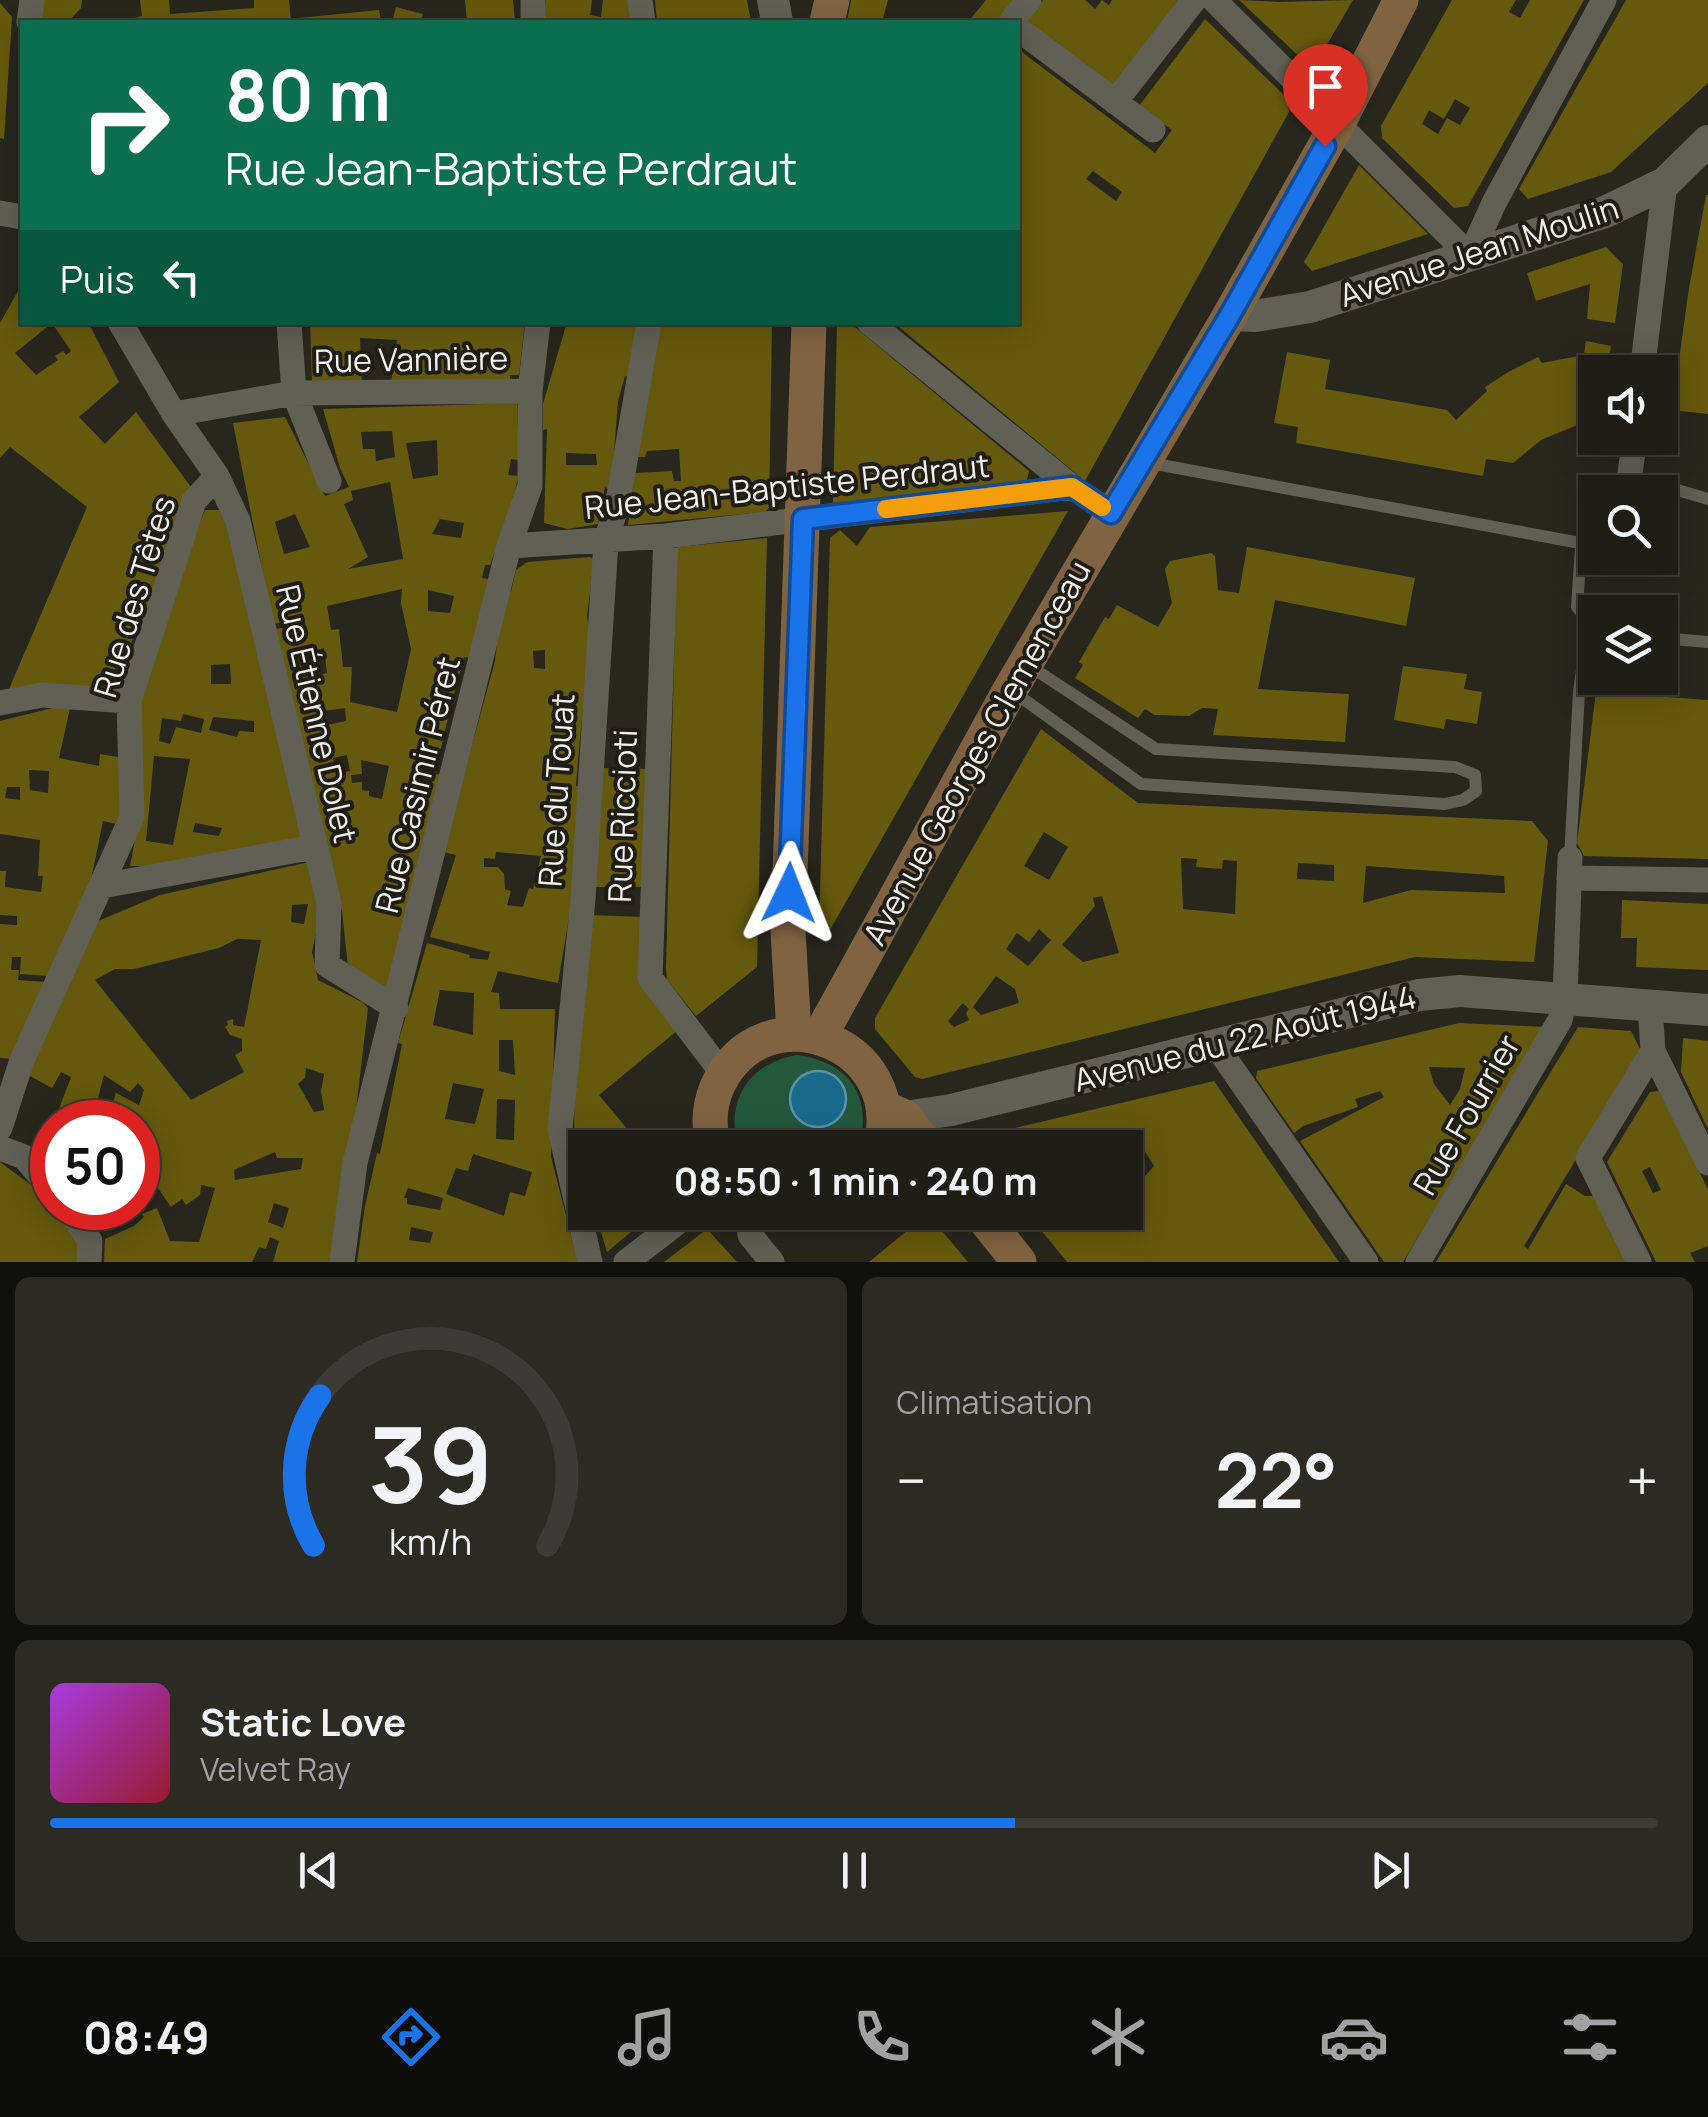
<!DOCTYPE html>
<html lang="fr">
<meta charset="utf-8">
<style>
:root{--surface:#1e1d16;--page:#2b2a23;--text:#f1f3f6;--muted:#a1a2a1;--line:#3c3b35;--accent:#1a73e8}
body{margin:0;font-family:Manrope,sans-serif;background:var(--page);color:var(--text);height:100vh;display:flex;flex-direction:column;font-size:38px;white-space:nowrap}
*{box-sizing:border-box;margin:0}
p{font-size:32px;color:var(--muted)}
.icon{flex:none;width:55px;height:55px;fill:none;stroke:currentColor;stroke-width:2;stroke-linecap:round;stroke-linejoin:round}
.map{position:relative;height:1262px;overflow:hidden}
.side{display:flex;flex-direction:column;gap:15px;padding:15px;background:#10100c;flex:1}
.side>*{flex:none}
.banner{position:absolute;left:20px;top:20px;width:1000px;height:305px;border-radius:0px;box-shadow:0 5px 25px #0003,0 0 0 2px var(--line);background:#0b6e4f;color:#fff;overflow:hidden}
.fabs{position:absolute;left:1578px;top:355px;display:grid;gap:20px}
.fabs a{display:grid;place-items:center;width:100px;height:100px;border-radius:0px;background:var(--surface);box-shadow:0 5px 25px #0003,0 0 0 2px var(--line);font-size:50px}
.speed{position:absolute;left:30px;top:1100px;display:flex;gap:20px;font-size:50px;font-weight:700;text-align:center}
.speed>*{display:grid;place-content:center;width:130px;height:130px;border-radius:50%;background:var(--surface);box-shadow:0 5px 25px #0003,0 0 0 2px var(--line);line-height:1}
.speed .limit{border:15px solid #d22;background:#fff;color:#111}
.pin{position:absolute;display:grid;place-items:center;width:85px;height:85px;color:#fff;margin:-102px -42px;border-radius:50% 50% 50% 0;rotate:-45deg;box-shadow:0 0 10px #0007}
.pin .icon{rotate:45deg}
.me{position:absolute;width:110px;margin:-55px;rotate:2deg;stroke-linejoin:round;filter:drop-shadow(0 0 8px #0008)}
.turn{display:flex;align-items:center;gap:35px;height:210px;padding:0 40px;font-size:45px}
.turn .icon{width:130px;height:130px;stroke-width:2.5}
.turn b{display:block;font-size:70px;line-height:85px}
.then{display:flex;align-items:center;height:95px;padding:0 40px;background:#0003;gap:20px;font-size:38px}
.big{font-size:75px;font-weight:700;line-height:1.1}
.side .widget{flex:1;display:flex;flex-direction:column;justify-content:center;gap:15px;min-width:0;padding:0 35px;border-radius:15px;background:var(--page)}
.side .dial{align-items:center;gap:0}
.dial svg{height:260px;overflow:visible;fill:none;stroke:var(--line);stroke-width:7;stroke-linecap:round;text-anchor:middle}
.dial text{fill:var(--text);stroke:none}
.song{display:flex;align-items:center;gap:30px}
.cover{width:120px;height:120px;border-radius:15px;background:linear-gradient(135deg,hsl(280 70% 55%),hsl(350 70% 35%))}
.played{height:10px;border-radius:5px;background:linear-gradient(90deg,var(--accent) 60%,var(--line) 60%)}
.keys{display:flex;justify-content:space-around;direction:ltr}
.heat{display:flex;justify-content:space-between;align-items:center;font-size:55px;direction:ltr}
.side .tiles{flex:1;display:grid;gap:15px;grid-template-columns:1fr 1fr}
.widget:last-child{grid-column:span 2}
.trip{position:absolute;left:568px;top:1130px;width:575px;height:100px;border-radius:0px;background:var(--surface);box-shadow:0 5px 25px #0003,0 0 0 2px var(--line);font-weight:700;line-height:100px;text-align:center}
.tabs{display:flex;height:160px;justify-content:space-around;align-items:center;background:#0c0c09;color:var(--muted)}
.tabs .icon{width:70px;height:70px}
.tabs .on{color:var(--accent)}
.tabs b{font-size:45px;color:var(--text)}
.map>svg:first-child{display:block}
</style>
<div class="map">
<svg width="1708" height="1262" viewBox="0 0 1708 1262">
<rect width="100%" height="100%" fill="#28271e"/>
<path fill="#24583d" d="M797,1055C849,1062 873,1096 859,1147H738C725,1100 749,1063 797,1055Z"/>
<path fill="#1a6a8b" stroke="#5b92a8" stroke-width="2.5" d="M790 1099a28 28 0 1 1 56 0a28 28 0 1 1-56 0Z"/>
<path fill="#65590d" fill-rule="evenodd" d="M44,0H82L81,8L68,22H40Z
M140,0H169L170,14L254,8V0H289L291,22H120L142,16Z
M465,0H513L515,22H467Z
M546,0H592L590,15L601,17L603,0H629L631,22H544Z
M655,0H747L751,22H657Z
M851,0H888L882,22H847Z
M986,0H1026L1008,22H968Z
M1043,0H1085L1095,9L1102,0L1109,5L1112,0H1184L1116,90L1026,22Z
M1239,0L1280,2L1353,0L1318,60L1305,62Z
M1452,0H1516L1509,12L1520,18L1530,0H1584L1468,206L1454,208L1382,138L1381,126ZM1455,99L1470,108L1460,125L1447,118L1438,134L1422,124L1429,110L1444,119Z
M1626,0H1708V83L1611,172L1528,199L1519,189Z
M0,3L12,17L4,139L0,138Z
M396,7L423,14L420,22H392Z
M379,10L381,22H300L299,18Z
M1205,19L1287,98L1289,112L1085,481L893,322H1018V49L1155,153L1172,130L1139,106ZM1093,171L1122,192L1116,201L1086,179Z
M1359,165L1428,234L1312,271L1304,262Z
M1706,195H1708V414L1672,410L1689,288Z
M1606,247L1623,264L1615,323L1587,319L1590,284L1536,301L1527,273Z
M22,284V322H88L119,382L79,417L105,444L136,412L196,494L123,661L92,690L9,689L87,507L10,447L0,458V323ZM52,323L71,351L66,355L63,351L55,356L58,360L36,375L15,353Z
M310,322H525L519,375H510V380L391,384L397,340L360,338L362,385L312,382Z
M567,322H637L629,377L625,376L618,401L611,491L605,487L598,524L568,529L544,523L547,429L543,430V404ZM566,453L596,454L597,465H566Z
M659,322H772L769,508L765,512L628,525L635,473L672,471L674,481H681L679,449L647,451L645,457H638Z
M837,322H849L1029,471L1025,488L833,503Z
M1586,341L1611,346L1607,372H1595V400L1586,399L1582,423L1541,440L1513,463L1486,459L1483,476L1296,443L1298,427L1274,423L1287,352L1330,360L1325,389L1447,410L1456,420L1487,391L1485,387L1510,371L1538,357L1542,363L1584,355Z
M517,403L519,460L511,459L508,475L518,476L516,487L509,516L490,565H485L482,578L488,579L474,658L464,657L451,705L435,774L443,775L389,992L348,967L342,911L315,815L274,629L283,628V631L306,627L304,618L273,624L233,423L285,417L325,496L349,487L340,468L323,409ZM392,431L395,457L376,461L375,449H363L361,432ZM437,440L438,475L413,479L406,443ZM390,482L403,559L348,569L368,557L344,504L353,500L351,491ZM295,514L310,547L284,554L275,522ZM440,519L464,523L461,538L432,534ZM402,589L401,603L411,649L397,712L350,702L352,667H343L339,629L331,630L327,606ZM428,590L454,596L450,613L428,611ZM324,648L327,673L314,676L306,654ZM345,708L346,721L327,725L324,711ZM347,755L350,771L336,774L333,758ZM361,760L389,766L382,799L369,796V791L362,790V782L352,783L351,775L362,774Z
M205,510H225L304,844L185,866H130L136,834L141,701L192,541ZM230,664L231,684H211V665ZM183,714L204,719L201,733L176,727L170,744L159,741L162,718L181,721ZM213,717L254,721V732L239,731L237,737L209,730ZM154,756L190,759L173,845L146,841ZM195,823L222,828L219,836L193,832Z
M1068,511L830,930L819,927L830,538L840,530L857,546L870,527Z
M767,538L757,967L696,1016L667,980L666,967L677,547Z
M1247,547L1415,578L1406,626L1275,600L1258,689L1349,694L1345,742L1213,735L1218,709L1202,708L1189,716L1155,715L1145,709L1138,718L1075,678L1083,665L1079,662L1105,617L1109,619L1117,605L1158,627L1172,603L1165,569L1170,561L1211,553L1215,556L1218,590L1239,593Z
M590,557L594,559L587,616L590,635L579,749L576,786H580L572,900L558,983L498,971L491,992L499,993L500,1009H555L551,1157L578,1262H357L365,1206L377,1153L380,1154L402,1044L398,1043L427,943L470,955L469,958L488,960L490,952L430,937L456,855L443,852L495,661L503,591L511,592L516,570L527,562ZM545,650V669L534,668L533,651ZM496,852L541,856L533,889L529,888L523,907L507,905L511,891L505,889L504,874L498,867H484V858L495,859ZM440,990L474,993L473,1035L433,1025ZM499,1040H513L515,1075L499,1071ZM453,1083L484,1089L475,1124L445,1119ZM497,1099L515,1100L514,1140L496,1139ZM473,1154L532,1172L525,1196L510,1192L504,1216L446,1194L456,1168L468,1171ZM408,1188L443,1198L440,1210L407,1204V1198H404ZM411,1227L433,1232L430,1243L409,1240Z
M1403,666L1467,674L1464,689L1482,692L1477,724L1446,719L1444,729L1394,720Z
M1596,692L1708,700V859L1584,856L1577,843Z
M61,706L70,708L59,758L99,766L100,754L124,758L121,825L103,821L90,884L49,976L20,974L21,957H12L11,970H19L18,980L46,982L15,1059L0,1058V924L17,925V916L0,915V871H6L5,887L41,892L43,876H38L40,840L0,834V721ZM29,770L49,771L48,793L30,790ZM7,787H20V800L5,798Z
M1041,729L1138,803L1532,821L1548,841L1534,962L1415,957L922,1079L915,1077L875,1029V1018ZM1044,832L1068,847L1049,880L1024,866ZM1181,858L1197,859L1196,867L1222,869L1223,860L1237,861L1235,914L1183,909ZM1298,863L1334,865V881L1297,879ZM1366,866L1504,876L1505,893L1411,890L1363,903ZM1102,896L1119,953L1083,962L1062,945L1095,906L1093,898ZM1039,929L1051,940L1028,966L1006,949L1017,933L1029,942ZM996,976L1015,989L1019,1003L981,1015L973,1007ZM963,1003L969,1009L966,1013L969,1020L954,1027L948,1021Z
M602,768L649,769L646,887H593Z
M314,861L319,917L312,952L318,980L362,1002L368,1008L355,1118L331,1262H273L279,1241L270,1237L266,1249L259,1247L252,1262H104L105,1239L134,1226L144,1217L142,1214L157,1208L170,1241L199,1242L215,1188L201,1185L200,1195L186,1205L182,1199L171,1207L138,1159V1122H54L71,1077L61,1072L52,1088L28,1075L98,921L160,895ZM308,904L304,924L291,922L292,905ZM237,939L261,940L244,1027L233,1025V1019L227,1021L228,1025L225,1027L230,1035L242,1039V1051L235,1055L244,1072L191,1100L95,980L115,969H134L219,948ZM306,1068L324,1074L321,1091L324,1110L314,1112L298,1084L305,1078ZM104,1075L130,1092L138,1083L144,1090L139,1105L116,1093L110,1111L96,1106ZM275,1152L277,1158H303L301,1169L235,1180L234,1170ZM274,1203L289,1208L283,1228L268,1222Z
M1622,900L1708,904V970L1636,967L1637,938H1621Z
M589,915L645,917L678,1030L599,1095L643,1148H585L584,1171L574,1135L575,1068Z
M1459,1023L1545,1027L1403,1262H1384L1300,1141L1384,1097L1380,1091L1355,1099L1358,1107L1303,1126L1294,1133L1256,1078L1257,1071ZM1429,1067L1465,1068L1460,1089L1450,1105L1434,1084Z
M1578,1027L1631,1031L1641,1051L1524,1246L1528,1249L1566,1184L1585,1196H1594L1627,1262H1436Z
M1683,1038L1708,1041V1129L1681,1072Z
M1214,1081L1339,1262H1067L1026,1212H1125V1165L1129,1161L1140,1173L1133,1179L1137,1185L1154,1166L1141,1145L1125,1158V1148H973L970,1144L972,1138Z
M1659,1091L1708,1189V1246L1690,1253L1695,1262H1656L1607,1162L1650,1092ZM1650,1167L1661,1190L1653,1193L1642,1171Z
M0,1162L38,1190L75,1239L80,1249L79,1262H0Z
M595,1212H655L607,1252Z
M928,1214L968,1262H869L914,1225Z
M707,1229L737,1262H664Z"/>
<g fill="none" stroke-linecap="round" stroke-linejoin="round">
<path stroke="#616055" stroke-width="12" d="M1145,462L1580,543
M1604,492L1629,480L1657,484L1708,499
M1592,624L1577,607L1583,519L1595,501
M1660,638L1708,642
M1011,690L1141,784L1445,804L1463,800L1476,791L1475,775L1455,767L1156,749L1028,665
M1570,858L1579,691L1589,621"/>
<path stroke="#616055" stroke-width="25" d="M533,0V22
M640,0L643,22
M1214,0L1470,256L1494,203L1604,0
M29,22L32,0
M1011,22L1029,0
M1018,29L1153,130
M1115,102L1194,0
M0,213L22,217
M120,322L174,414L294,393L289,322
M869,322L1072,487L1111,513
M1642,372L1665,183
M174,414L217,476L238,521L329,903L327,965L396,1008
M1629,480L1635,438
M329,481L294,393L530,391
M666,536L650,978L723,1074
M509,546L666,536L1072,487
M0,703L42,695L129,701
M1569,878L1708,880
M102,886L314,847
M1650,1006L1653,1051L1708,1163
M1215,1044L1366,1262
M0,1128L22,1060L132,817L129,701L194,501L217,476
M0,1148L24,1157L52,1190
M68,1208L90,1241L89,1262
M748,1212L750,1235L772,1262
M342,1262L355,1163L509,546L530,486V391L538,322
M590,1262L560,1129L583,899L606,542L619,496L649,322
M626,1262L691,1212
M1418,1262L1560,1020L1565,997L1570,858
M1639,1262L1588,1158L1653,1051"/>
<path stroke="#616055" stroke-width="32" d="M773,0L777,22
M1230,315L1255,316L1310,307L1605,212L1665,183L1708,141
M905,1117L951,1110L1419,995L1460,991L1708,1010"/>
<path stroke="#806341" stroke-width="35" d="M827,22L832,0
M794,1034L788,931L809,322
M820,1036L1010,690L1230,315L1338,123L1401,0
M884,1108L905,1117L928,1148
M714,1148C708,1127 709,1106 717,1087C762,987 910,1042 880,1148
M979,1212L1019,1262"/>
</g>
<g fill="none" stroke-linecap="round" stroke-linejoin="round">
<g stroke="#114b97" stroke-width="25">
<path id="route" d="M789,893L803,519L1072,487L1111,513L1230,315L1325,146"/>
</g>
<use href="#route" stroke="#1a73e8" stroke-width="18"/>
<path stroke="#f59e0b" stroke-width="18" d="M886,509L1072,487L1102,507"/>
</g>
<g text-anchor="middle" stroke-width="8" stroke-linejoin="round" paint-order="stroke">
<g font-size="32" fill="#f2f1eb" stroke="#1f1d15">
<text transform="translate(1479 252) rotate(-18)" y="11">Avenue Jean Moulin</text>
<text transform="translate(411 360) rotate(-1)" y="11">Rue Vannière</text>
<text transform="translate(787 487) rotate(-6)" y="11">Rue Jean-Baptiste Perdraut</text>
<text transform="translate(135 597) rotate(-73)" y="11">Rue des Têtes</text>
<text transform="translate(316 714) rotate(77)" y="11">Rue Étienne Dolet</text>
<text transform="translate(977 753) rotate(-61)" y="11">Avenue Georges Clemenceau</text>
<text transform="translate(418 785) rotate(-76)" y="11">Rue Casimir Péret</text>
<text transform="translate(557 790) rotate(-86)" y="11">Rue du Touat</text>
<text transform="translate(623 816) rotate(-88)" y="11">Rue Riccioti</text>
<text transform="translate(1245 1039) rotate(-14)" y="11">Avenue du 22 Août 1944</text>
<text transform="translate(1467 1115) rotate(-60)" y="11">Rue Fourrier</text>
</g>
</g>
</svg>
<div class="fabs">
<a><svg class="icon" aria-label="sound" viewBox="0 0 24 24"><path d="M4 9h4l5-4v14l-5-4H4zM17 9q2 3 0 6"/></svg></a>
<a><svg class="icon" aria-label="search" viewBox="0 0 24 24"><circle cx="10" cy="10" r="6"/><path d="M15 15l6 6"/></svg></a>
<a><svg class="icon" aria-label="layers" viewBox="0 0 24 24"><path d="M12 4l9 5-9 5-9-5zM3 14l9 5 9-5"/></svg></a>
</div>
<div class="speed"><div class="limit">50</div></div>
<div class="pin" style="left:1325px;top:146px;background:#d93025"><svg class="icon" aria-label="arrive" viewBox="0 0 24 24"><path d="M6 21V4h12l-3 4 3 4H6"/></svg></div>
<svg class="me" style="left:789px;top:893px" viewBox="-20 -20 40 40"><path d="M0-17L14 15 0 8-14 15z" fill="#1a73e8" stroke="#fff" stroke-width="4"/></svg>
<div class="trip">08:50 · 1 min · 240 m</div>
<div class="banner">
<div class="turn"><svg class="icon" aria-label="right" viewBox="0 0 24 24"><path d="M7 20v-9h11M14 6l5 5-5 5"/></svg><div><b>80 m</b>Rue Jean-Baptiste Perdraut</div></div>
<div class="then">Puis<svg class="icon" aria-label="left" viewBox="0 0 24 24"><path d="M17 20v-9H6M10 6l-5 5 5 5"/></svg></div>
</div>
</div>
<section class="side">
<div class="tiles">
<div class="widget dial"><svg viewBox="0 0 100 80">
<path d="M14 69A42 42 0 1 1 86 69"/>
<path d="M14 69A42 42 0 0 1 16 23" stroke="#1a73e8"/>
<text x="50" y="56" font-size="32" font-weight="700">39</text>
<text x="50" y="72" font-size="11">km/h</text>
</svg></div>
<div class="widget"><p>Climatisation</p>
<div class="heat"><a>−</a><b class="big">22°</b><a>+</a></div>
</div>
<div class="widget">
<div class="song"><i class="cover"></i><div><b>Static Love</b><p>Velvet Ray</p></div></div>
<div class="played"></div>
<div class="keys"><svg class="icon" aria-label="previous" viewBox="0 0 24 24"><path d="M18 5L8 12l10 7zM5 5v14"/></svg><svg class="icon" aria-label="pause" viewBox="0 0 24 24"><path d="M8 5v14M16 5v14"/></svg><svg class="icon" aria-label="next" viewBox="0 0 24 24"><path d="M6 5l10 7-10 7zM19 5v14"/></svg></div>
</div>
</div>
</section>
<nav class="tabs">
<b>08:49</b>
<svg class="icon on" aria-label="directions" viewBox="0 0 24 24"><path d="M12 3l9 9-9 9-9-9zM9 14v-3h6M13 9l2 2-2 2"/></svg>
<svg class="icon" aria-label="music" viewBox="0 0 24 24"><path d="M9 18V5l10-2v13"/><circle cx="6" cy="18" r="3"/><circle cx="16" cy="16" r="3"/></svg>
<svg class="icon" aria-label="phone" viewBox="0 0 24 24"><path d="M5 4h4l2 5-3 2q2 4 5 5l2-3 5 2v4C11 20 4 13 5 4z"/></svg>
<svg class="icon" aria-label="climate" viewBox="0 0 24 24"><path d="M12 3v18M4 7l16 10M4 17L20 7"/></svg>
<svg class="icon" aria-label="car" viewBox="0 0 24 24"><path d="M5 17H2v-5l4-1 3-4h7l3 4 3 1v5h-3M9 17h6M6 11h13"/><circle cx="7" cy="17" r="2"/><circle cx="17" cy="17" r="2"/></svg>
<svg class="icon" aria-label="filters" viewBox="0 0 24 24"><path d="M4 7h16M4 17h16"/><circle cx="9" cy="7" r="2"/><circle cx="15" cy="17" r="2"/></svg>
</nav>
